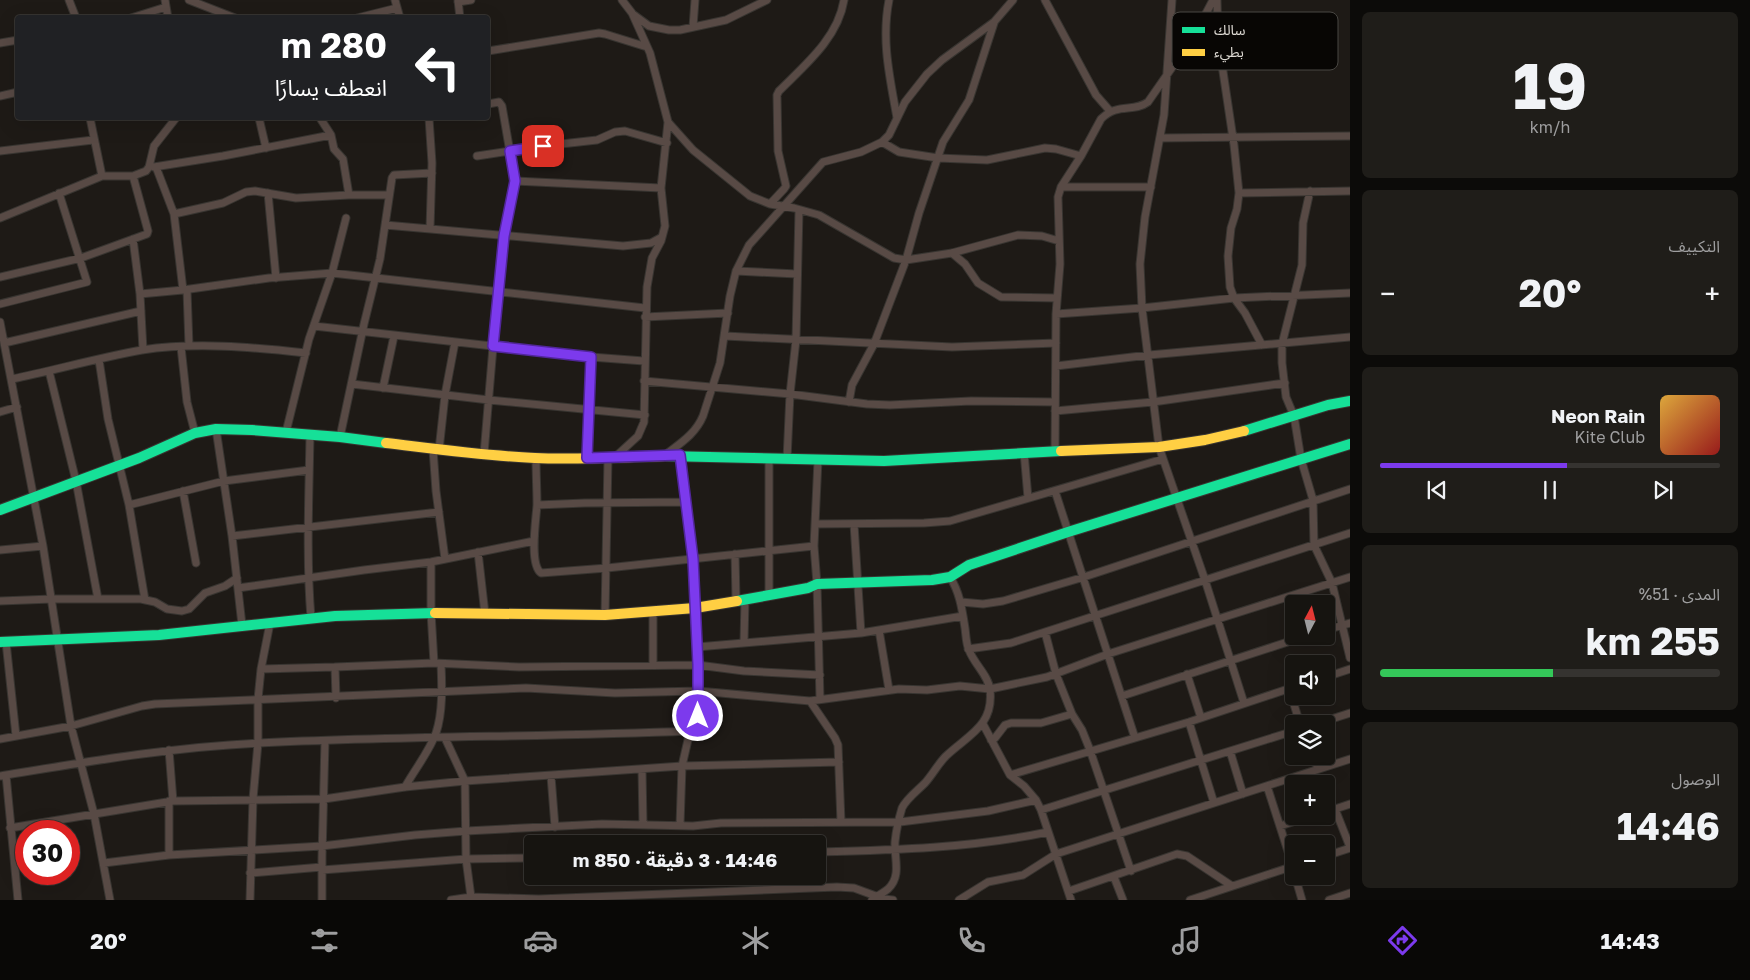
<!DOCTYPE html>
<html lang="ar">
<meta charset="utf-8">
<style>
:root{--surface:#161410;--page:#1f1d19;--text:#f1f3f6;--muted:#9e9e9f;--line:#353330;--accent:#7c3aed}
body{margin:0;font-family:"Golos Text","Noto Sans Arabic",sans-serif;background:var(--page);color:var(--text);direction:rtl;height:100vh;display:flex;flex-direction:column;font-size:19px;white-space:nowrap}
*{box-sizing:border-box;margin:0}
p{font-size:16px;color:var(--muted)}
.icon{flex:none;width:28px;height:28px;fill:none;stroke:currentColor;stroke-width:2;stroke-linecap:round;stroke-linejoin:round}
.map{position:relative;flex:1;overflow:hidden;direction:ltr}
.details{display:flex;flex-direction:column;gap:12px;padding:12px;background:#0c0b09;width:400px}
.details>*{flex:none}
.hud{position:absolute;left:15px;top:15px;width:475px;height:105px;border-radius:5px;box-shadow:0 5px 20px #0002,0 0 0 1px var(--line);direction:rtl;background:#202124;color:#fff;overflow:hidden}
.needle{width:32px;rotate:7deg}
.fabs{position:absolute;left:1285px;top:595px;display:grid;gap:10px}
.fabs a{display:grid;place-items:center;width:50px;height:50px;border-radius:5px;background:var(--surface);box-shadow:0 5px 20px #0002,0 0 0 1px var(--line);font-size:25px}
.speed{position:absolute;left:15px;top:820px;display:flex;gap:10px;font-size:25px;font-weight:700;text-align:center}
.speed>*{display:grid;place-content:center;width:65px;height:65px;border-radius:50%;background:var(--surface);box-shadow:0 5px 20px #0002,0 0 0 1px var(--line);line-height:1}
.speed .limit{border:8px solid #d22;background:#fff;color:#111}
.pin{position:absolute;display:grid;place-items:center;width:42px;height:42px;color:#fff;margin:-21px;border-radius:10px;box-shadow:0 2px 8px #0006}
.me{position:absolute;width:55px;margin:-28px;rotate:0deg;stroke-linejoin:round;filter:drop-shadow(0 0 4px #0008)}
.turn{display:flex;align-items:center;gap:18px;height:105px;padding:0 20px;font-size:22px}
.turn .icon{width:65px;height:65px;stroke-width:2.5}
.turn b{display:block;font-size:35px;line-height:42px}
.big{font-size:38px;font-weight:700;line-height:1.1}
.details .card{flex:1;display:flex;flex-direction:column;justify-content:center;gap:8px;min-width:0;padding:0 18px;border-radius:8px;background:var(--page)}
.details .dial{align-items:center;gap:0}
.dial b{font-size:65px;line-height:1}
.song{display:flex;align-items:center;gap:15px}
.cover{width:60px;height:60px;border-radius:8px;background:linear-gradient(135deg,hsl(40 70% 55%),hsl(0 70% 35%))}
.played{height:5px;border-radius:2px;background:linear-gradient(90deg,var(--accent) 55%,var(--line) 55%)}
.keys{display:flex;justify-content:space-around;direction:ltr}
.heat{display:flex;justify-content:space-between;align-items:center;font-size:28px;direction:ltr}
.charge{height:8px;border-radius:4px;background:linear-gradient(90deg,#34c759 51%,var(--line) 0)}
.trip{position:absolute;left:524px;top:835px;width:302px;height:50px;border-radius:5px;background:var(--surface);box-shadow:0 5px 20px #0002,0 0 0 1px var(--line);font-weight:700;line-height:50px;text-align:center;direction:rtl}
.dock{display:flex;height:80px;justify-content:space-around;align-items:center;background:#090806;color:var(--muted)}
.dock .icon{width:35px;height:35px}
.dock .current{color:var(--accent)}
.dock b{font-size:22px;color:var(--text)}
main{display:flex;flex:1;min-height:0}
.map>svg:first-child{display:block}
</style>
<main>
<section class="details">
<div class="card dial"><b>19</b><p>km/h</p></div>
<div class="card"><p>التكييف</p>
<div class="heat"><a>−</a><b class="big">20°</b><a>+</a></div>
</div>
<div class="card">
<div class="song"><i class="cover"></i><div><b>Neon Rain</b><p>Kite Club</p></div></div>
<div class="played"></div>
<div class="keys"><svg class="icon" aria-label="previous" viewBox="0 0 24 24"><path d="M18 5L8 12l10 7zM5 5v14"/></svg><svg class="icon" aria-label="pause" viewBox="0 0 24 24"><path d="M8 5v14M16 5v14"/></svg><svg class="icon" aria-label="next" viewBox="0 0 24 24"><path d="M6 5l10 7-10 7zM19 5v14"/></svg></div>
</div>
<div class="card"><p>المدى · 51%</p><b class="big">255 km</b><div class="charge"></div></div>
<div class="card"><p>الوصول</p><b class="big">14:46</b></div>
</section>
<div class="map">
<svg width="1350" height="900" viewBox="0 0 1350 900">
<rect width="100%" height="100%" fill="#1e1a16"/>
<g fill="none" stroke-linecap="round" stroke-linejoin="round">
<g stroke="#383531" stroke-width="9">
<path id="street" d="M69,0L76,18
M165,0L168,18
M189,0L235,18
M395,0L400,18
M458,0L460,18
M889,0C881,41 890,78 897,118
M1045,0L1096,95L1110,111
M1172,0L1164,115L1145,217L1140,264L1142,308L1159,447L1205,580L1244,703
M1217,0L1218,38L1234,145L1239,193L1237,209L1231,228L1228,256L1230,287L1234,298L1245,313L1262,345
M458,2L471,0
M634,15L649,26L669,30H680L726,20L767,0
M131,18L166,7
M357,18L397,8
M693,27L695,0
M0,43L18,40
M488,51L599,33L605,34L647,47
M0,96L18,92
M90,118L102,176
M259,118L266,148
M320,118L331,135L334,149L343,159L349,195
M429,118L432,163L430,229
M668,122L693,150L750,196L770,204L794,208L819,215L894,258L906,260L952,253L1018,235L1042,236L1059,241
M1160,138L1350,136
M882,142L899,152L938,158L987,160L1045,148L1056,149L1081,156
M0,151L93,140
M477,156L543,146L597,140L615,132L625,131L667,143
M154,167L223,156L331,135
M156,167L174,214L183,290L269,278L332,273L645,308
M515,181L661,188
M1061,187H1151
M1310,191L1303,223L1302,265L1282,344V363L1286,397L1294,416L1301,459L1313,500L1314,545L1332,583L1350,658
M268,193L276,278
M1239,193L1350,191
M770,204L784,189L786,186L778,151L777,95L779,91C805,65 838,38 844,0
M174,214L223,203L246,192L255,191L296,198L349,195H389
M0,218L102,176H133L146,171L149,167L154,146L176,118
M385,225L623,246L651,243L662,237
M133,239L140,294L143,350
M952,253L965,264L978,283L1001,297L1057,298
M736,271L797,274
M0,277L81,258L147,234L148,231L133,176
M187,290L189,346
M140,294L183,290
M0,304L87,282L59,193
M1056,314L1142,308L1234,298L1350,293
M645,317L728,313
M0,322L43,546L71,726L94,814L110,900
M314,326L591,357L644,361
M725,336L952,347L1056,343
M4,343L141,311
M181,347L187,402L195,433
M99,360L108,419L129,505L145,600
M1056,366L1149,355L1350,337
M49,371L76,481L98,599
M12,379C55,370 98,358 142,350C196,342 251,347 306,353
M644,381L790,394L867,404L890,405L971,401L1055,402
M352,384L489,400L645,415
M383,388L394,336
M849,402L852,385L874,344L906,260L919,213L943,142L969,100L994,23
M1055,411L1153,402L1285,383
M0,412L17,407
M216,429L232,536L242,625
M286,432L309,339L332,273L346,218
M310,435C309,496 306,557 311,618
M340,437L364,324L380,259L392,178L394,175L432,173
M433,449L436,491L445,559
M439,450L445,395L455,342
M1055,451L1056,314L1060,264L1058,197L1061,187L1081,156L1101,119C1118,102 1133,113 1148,102L1194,36L1213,0
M1024,452L1028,498
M484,454L494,335L504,236L515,181L502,106L499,102L488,104
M680,455L693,559L698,665V716L690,731L682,766L680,825
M664,456C679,444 695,435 703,416L720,363L730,296L736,271L749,245L823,162L861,152L882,142L889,135L905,102L927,74L942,60L994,22L1013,0
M536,458C536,474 537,490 537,505C536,520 529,564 541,573L607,568L814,546
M587,458L591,357
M614,458L638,436L644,422L647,287L652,258L661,241L665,226L661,188L668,122L650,53L632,13L622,0
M787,459L790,394L796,340L799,210
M818,460L814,546L817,584L820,699
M183,491L196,563
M1055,491L1135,738
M129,505L224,481L309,470
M537,505L585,503L686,502
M815,524L924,523L950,521L1163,459
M854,524L861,633
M232,536L439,512
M0,550L43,546
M478,552L485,614
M735,554L736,600
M431,562V612L434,663
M238,588L364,570L431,562L534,541
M769,595V458
M0,601L52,599H141L155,602L167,609L182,611L189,609L205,593L225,586L237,578
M961,602L983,604L1003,601L1084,577L1350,489
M605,615L608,458
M879,630L889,690
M1326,630L1350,623
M1045,632L1056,674L1072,714L1082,730L1090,750L1131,871
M6,642L16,736
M744,642L745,599
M697,647L861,633L963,616
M968,649L1011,643L1350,533
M653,665V612
M335,667L434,663L519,667L698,665L744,671L820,675
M261,669L335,667L336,698
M1187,674L1201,718
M1326,677L1350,669
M1289,688L1300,724
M1122,696L1306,636
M810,701L835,738L838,745L841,822
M1189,722L1214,803
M983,724L1010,775L1024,786L1036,800L1041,810L1071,900
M1316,724L1350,713
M445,738L465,781L466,859L471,897L451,900
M0,739L71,726L142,706L155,704L526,688L615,693L698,691L810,701L899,689L927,690L960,686L990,689L1047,677L1108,654L1350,577
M991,740L995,738L1005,725L1011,723H1041L1072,714
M169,750L173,801
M1230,751L1243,794
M1311,756L1319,769
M642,769L643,824
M6,775L18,900
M1010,775L1189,722L1294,687
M0,776C86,762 172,747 259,743C403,736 547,737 690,731
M551,776L555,827
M1267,786L1294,870
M405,787C415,769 429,752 436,733C443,712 442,685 441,664
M1335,809L1350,847
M1041,810L1294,731
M1326,812L1350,804
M1280,826L1311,816
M10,828L173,801L324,799L405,787L465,781L682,766L839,762
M818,852C895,850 972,848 1048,832
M169,855V801
M1326,856L1350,848
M104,863L169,855L322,846L415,835L466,831L602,824L693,826L721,823L900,822L988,811L1036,800
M322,870L466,859L532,858
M250,873L322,867
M1295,876L1302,900
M1114,877L1123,900
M1069,891L1177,854L1187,856L1232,886
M250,900L253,799L258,743V699L261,669L270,623
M322,900V857L325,741
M472,900L471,897L539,899L837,887L854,888L884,899L893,900
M872,900C877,896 883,893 888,889C902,876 894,858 895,842C896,832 899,818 902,808C906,799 918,790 925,783C933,774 938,764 946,756C968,735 994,726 990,690C989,676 974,664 969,650C966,644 966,635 965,628C962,609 960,593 950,577
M959,900L988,882L1023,875L1056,854L1350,759
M1190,900L1294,866
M1329,900L1350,893"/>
</g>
<g stroke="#383531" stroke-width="12">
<path id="fast" d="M1244,431L1328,405L1350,401
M665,456L884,461L1061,451
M0,510L139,458L195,433L216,429L252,430L340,437L386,443
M737,601L808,588L817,584L932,580L950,577L969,565L1068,532L1350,444
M0,642L159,635L335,616L435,613"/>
</g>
<g stroke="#383531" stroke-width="12">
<path id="slow" d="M386,443C436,449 485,456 535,458C578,460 622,457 665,456
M1061,451L1159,447L1205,440L1244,431
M435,613L605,615L695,608L737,601"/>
</g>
<use href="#street" stroke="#584a45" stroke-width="7"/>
<use href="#fast" stroke="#16e098" stroke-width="10"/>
<use href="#slow" stroke="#ffcf43" stroke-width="10"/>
</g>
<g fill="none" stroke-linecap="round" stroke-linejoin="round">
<g stroke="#51269a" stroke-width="12">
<path id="route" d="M543,146L510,151L515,181L504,236L493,346L591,357L587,458L680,455L693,559L698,665V716"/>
</g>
<use href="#route" stroke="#7c3aed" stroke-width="9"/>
</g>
<rect x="1172" y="12" width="166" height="58" rx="8" fill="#080604" stroke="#484642" stroke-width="1"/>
<rect x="1182" y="27" width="23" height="6" fill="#16e098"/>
<rect x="1182" y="49" width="23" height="7" fill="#ffcf43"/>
<g font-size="14" fill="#dedad4">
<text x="1214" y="35">سالك</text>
<text x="1214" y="57">بطيء</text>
</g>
</svg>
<div class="fabs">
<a><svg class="needle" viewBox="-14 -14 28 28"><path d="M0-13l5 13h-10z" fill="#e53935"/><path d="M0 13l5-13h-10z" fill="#9e9e9f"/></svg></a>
<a><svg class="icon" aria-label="sound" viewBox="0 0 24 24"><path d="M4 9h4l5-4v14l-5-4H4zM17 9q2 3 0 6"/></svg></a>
<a><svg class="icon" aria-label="layers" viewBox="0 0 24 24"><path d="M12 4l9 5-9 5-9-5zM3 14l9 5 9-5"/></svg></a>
<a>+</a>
<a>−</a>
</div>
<div class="speed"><div class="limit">30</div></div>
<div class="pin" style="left:543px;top:146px;background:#d93025"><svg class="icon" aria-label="arrive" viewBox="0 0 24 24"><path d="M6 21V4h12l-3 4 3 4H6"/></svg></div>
<svg class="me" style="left:698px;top:716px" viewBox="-20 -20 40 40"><circle r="17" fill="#7c3aed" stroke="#fff" stroke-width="3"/><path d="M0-11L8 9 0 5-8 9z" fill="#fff"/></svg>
<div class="trip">14:46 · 3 دقيقة · 850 m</div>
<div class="hud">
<div class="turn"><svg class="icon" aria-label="left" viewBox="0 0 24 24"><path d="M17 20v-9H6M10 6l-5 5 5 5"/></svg><div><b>280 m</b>انعطف يسارًا</div></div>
</div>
</div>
</main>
<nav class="dock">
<b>14:43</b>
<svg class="icon current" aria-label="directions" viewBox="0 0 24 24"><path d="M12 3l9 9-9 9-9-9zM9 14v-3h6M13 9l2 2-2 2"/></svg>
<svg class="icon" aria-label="music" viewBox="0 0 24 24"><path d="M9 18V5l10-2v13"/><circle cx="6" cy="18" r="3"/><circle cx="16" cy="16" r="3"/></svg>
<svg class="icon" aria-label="phone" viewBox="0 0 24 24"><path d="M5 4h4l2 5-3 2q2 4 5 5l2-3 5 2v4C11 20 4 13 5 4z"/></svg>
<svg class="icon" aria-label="climate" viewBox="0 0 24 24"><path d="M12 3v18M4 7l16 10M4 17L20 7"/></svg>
<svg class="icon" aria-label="car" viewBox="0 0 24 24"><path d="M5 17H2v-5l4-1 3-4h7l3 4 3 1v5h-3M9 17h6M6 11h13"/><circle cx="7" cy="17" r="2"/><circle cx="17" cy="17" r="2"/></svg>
<svg class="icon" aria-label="filters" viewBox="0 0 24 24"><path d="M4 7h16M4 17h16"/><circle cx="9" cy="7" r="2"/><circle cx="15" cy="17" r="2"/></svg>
<b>20°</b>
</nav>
